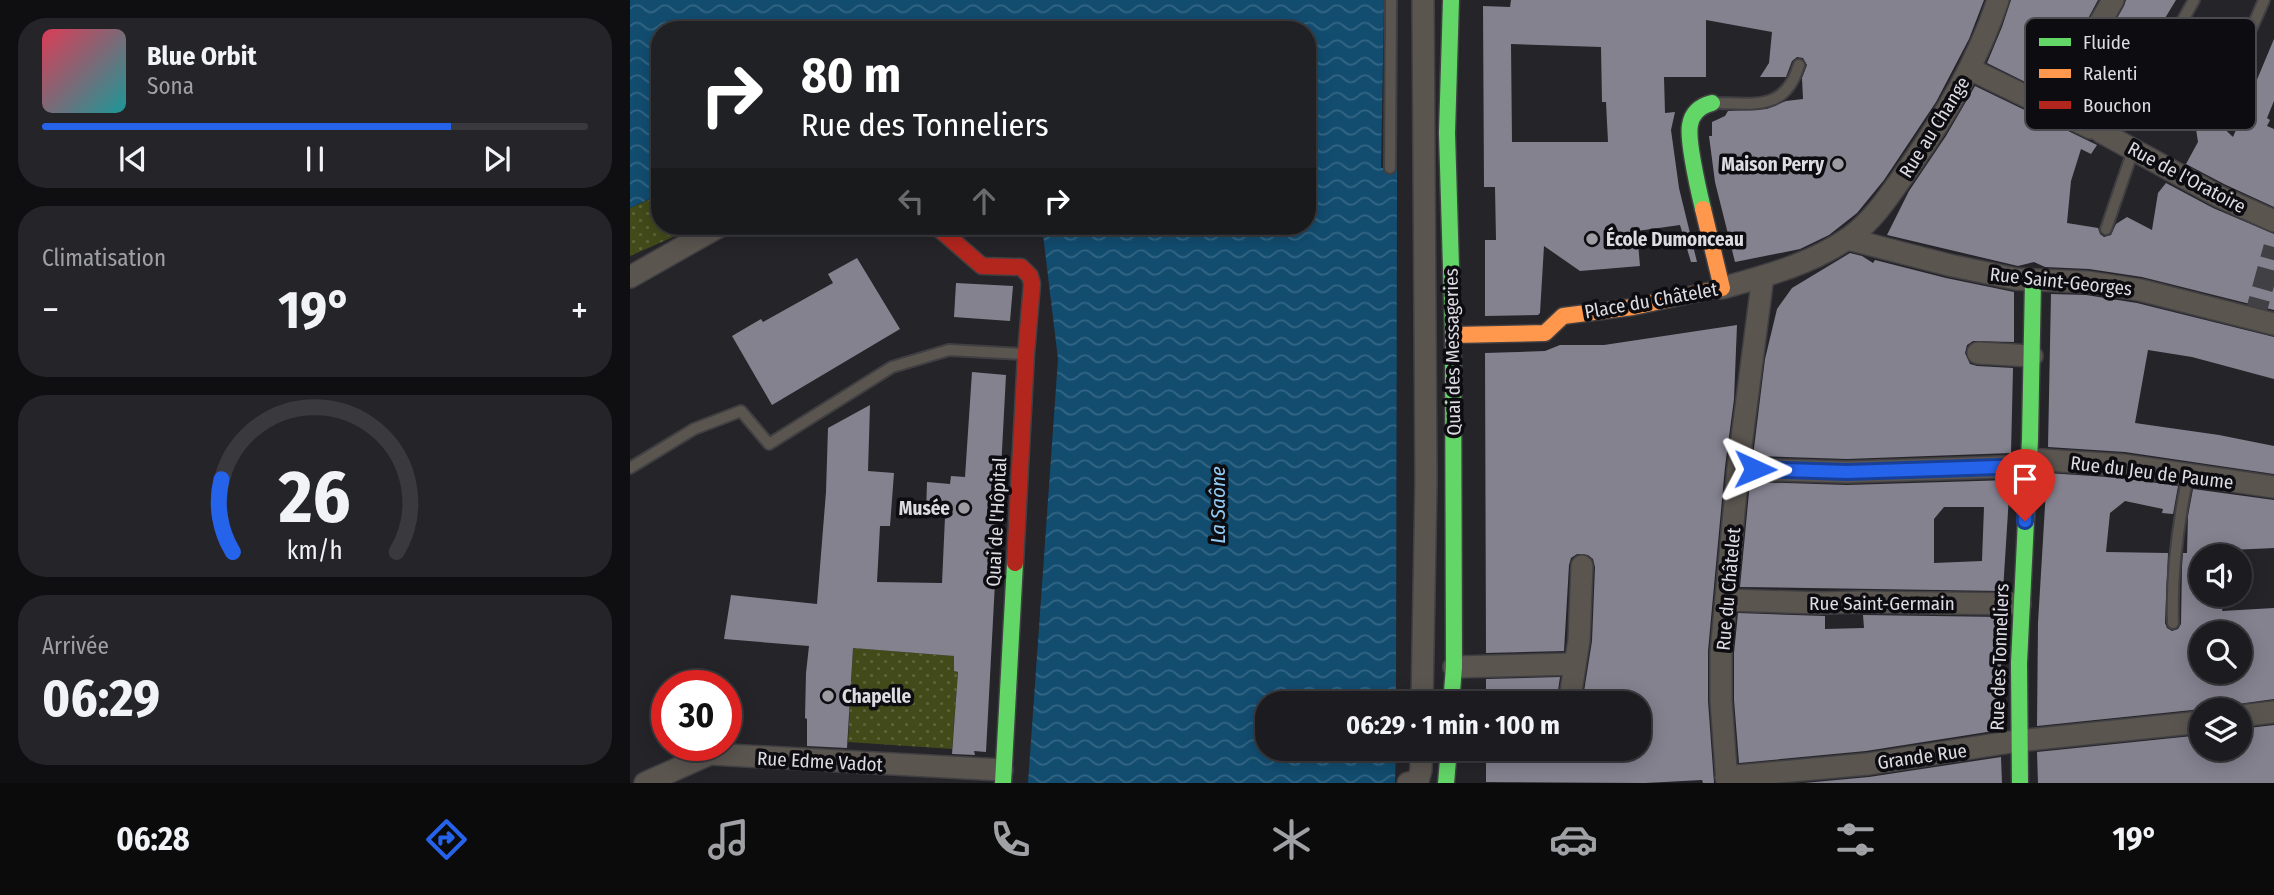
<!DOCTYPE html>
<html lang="fr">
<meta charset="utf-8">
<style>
:root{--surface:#1c1b1f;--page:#252428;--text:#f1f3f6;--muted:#a0a1a4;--line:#3a393d;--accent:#2563eb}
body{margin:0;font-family:"Fira Sans Condensed",sans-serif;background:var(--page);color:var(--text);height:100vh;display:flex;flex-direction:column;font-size:26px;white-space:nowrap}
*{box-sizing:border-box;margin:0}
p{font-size:23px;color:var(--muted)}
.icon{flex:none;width:38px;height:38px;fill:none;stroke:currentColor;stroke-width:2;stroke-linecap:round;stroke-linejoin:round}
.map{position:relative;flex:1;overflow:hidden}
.panel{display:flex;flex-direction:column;gap:18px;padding:18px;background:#0f0f11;width:630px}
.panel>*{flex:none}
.banner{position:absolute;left:21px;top:21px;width:665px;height:214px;border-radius:28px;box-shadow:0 4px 18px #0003,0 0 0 2px var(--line);background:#202124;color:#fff;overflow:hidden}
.buttons{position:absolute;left:1559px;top:544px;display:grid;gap:14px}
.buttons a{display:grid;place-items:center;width:63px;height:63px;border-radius:50%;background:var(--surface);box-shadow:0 4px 18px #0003,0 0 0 2px var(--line);font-size:35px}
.speed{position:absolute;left:21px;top:670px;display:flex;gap:14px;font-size:35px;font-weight:700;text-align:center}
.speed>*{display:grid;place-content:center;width:91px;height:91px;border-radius:50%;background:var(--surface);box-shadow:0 4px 18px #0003,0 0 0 2px var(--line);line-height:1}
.speed .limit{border:10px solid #d22;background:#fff;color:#111}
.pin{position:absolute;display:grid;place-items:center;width:60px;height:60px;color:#fff;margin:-72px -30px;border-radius:50% 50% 50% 0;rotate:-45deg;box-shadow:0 0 7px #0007}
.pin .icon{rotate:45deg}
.me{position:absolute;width:77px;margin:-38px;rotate:91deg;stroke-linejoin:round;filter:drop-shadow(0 0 5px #0008)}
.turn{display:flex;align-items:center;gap:24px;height:147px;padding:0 35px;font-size:32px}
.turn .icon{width:91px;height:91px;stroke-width:2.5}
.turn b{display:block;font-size:49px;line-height:60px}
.lanes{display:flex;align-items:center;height:66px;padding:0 35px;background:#0003;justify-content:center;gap:35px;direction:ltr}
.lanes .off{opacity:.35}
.big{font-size:52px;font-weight:700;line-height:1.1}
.panel .card{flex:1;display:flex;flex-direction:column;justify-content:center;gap:10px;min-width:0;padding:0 24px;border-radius:28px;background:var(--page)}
.panel .dial{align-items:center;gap:0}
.dial svg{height:182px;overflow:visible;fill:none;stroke:var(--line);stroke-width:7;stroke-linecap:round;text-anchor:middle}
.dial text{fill:var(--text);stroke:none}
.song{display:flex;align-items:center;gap:21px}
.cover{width:84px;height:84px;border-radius:10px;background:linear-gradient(135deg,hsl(350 70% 55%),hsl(180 70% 35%))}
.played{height:7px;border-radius:4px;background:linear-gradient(90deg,var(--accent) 75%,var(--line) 75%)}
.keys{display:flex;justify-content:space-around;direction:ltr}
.heat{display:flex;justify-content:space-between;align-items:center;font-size:38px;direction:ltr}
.trip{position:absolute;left:625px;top:691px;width:396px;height:70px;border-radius:28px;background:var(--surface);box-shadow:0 4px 18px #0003,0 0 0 2px var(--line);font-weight:700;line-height:70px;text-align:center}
.tab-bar{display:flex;height:112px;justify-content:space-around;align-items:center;background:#0b0b0c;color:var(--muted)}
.tab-bar .icon{width:49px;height:49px}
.tab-bar .on{color:var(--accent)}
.tab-bar b{font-size:32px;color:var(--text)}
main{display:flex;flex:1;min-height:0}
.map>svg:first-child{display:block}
</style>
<main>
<section class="panel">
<div class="card">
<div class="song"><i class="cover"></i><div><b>Blue Orbit</b><p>Sona</p></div></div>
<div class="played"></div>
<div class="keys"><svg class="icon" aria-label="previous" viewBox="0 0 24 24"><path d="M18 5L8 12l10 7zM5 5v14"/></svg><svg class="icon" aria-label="pause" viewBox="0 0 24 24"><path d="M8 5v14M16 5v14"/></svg><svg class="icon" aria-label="next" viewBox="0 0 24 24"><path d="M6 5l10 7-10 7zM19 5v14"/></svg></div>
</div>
<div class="card"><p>Climatisation</p>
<div class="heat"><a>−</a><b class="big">19°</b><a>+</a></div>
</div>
<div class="card dial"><svg viewBox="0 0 100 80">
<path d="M14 69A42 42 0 1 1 86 69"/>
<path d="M14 69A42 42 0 0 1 9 37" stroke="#2563eb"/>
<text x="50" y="56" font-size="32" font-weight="700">26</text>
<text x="50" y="72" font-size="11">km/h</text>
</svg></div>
<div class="card"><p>Arrivée</p><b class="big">06:29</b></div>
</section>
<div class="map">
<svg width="1644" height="783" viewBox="0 0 1644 783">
<defs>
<pattern id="garden-dots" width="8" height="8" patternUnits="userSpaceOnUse" patternTransform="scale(1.75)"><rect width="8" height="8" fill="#424a19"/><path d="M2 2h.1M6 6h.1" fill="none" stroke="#5d643a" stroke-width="1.8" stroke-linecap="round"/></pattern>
<pattern id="water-waves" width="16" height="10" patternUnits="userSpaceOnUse" patternTransform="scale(1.75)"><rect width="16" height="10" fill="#124d70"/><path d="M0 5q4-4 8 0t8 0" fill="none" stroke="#346684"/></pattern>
</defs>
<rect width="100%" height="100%" fill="#252429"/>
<path fill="url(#garden-dots)" d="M30,195V226H68L0,256V208Z
M223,648L324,656V671L328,672L322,749L218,742Z"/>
<path fill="url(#water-waves)" d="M0,0H754L751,168H767L766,703L637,704V749H766L765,783H398L428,359L412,226H677V30H30V194L0,208Z"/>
<path fill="#858290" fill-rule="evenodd" d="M881,0H1354L1339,39L1306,102L1254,180L1227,213L1199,235L1170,249L1105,262L1085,182L1079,136H1082V122L1095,116L1098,111L1137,109L1156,101L1173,99L1172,78L1177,65L1173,58L1167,57L1162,61L1156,77H1130L1139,63L1142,32L1076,20V77H1034L1035,113L1045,112L1041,130L1049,188L1067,262H1061L1050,225L1007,231L1010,266L950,271L914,246L910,313L908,315L855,316V240H866L865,187H854L853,6L880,7ZM881,44L971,47L972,102H976L978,142H882Z
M1381,0H1468L1441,50L1443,58L1453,64L1460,63L1465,57L1494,6L1496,0H1546L1509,61L1510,62L1494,90L1497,91L1479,122L1470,119L1357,63L1372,27Z
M1644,39V101L1637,118L1640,120L1637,126L1644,129V207L1594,184L1556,164L1568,142L1566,129L1571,121L1578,119L1586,121L1603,137Z
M1345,86L1467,145L1461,154L1451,149L1441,181L1437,223L1468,228L1470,234L1474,237L1481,235L1486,224L1497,217L1522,230L1528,193L1536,183L1583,208L1644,234V310L1512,277L1459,269L1415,267L1404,262L1388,266L1257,235L1279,191L1316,136Z
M1220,253L1232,256L1243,263L1245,260L1316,278L1384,292V342L1343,341L1337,345L1335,353L1340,364L1347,366L1383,368L1381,453L1217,459L1123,456L1135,359L1147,309L1162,288Z
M227,258L270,329L142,405L102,336L131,319L133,322L203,283L198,274Z
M326,283L383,286L380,321L324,317Z
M1421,294L1456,295L1507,303L1644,337V379L1562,357L1518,350L1505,423L1589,435L1644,446V474L1495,452L1418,447Z
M1107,325L1104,399L1095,467L1078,651V701L1084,783H1073L1072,780L1015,783L856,782V749H1008V704H952L962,641L965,567L963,559L958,555L947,554L941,558L939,565L934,651L856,653L855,353L915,351L930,345H974Z
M342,372L376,375L356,752L344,751L345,755L322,754L328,672L324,671V656L223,648L217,748L177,746V719L175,718L176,673L179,646L94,639L101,595L187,604L196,492L198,428L240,405L238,471L264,473L260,526H250L247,582L312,583L315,517L296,514L297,482L320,484L321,476L335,477Z
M1417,473L1492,478L1548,486L1543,514L1532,513L1533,509L1495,501L1480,513L1476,552L1538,553L1535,623L1537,628L1542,631L1548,629L1551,624L1552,567L1553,553H1557L1558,516L1563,489L1644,500V548L1600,550L1599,556H1572V595H1595L1592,611L1644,608V699L1572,709L1407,726L1408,623ZM1572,634H1610V672H1572Z
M1380,480L1373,591L1110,587L1120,482L1217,485ZM1314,507H1354L1352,561L1304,563V519Z
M1108,613L1195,616V629L1234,628L1233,615L1372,617L1370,730L1236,751L1109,763L1104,700V653Z
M930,677L926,704H856V679Z
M1644,725V783H1408L1407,752L1572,735V749H1610V729Z
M1371,757L1372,783H1174L1239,777Z"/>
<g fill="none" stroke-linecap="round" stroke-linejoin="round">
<path stroke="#414045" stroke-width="21" stroke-dasharray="21 10" stroke-linecap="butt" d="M1624,319L1644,247"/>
<g stroke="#403f42" stroke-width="14">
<path id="lane" d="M1544,35C1603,65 1609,60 1634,0
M1084,103C1124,103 1155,112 1169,65
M1501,113L1564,0
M760,168L761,0
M1476,229L1500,159L1506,151
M0,468L64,429L111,411L139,444L262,367L319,350L393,354
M1543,623C1541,572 1548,524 1558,475"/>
</g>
<g stroke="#403f42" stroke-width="24">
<path id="street" d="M1454,51L1483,0
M1340,69L1461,128
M1471,132L1588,196L1644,221
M1218,239L1319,265L1386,279L1457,282L1510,290L1644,324
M0,277L90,226
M1092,288C1135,276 1182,264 1220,237C1244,220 1261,193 1278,169C1315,116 1348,61 1368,0
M1348,353L1402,356
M1399,459L1493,465L1644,487
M1108,469L1217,472L1399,466
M1097,600L1191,603L1231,602L1390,604
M824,667L944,664
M792,704L796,482L793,0
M939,704L949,640L952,566
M1610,716L1644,712
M1096,777L1238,764L1387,741L1572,722
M15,783L80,754L372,770
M778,783L788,781L791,770V749
M1097,783L1091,700V652L1108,469L1133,276"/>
</g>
<g stroke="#403f42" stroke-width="19">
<path id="fast" d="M821,0L817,133L823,335L824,667L821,704
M1073,209C1069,192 1057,140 1060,125C1062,113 1070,106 1082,103
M373,783L385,563
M816,783L819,749
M1390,783L1389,663L1400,439L1403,280"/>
</g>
<g stroke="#403f42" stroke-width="19">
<path id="slow" d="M823,335L915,333L933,316L1003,307L1092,288L1073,209"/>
</g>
<g stroke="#403f42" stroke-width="19">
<path id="jam" d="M306,226L352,266L391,267L400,276L402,284L396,354L385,563"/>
</g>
<use href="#lane" stroke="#5b5550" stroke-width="10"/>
<use href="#street" stroke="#5b5550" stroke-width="21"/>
<use href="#fast" stroke="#63d668" stroke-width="16"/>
<use href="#slow" stroke="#ff974d" stroke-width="16"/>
<use href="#jam" stroke="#b3261e" stroke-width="16"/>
</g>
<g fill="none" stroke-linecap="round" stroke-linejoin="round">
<g stroke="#184099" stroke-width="18">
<path id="route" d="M1125,469L1217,472L1399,466L1395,521"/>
</g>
<use href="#route" stroke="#2563eb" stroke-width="12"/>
</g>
<g fill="#9d9ca2" stroke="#0d0c10" stroke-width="2.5">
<circle cx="1208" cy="164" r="7"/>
<circle cx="962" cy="239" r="7"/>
<circle cx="334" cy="508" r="7"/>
<circle cx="198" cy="696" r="7"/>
</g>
<g text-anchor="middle" stroke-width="7" stroke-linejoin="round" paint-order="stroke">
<g font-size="19" fill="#dddce3" stroke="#0d0c10">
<text transform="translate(1304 127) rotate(-58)" y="7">Rue au Change</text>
<text transform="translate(1557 177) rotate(28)" y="7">Rue de l'Oratoire</text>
<text transform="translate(1431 281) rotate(6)" y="7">Rue Saint-Georges</text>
<text transform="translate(1021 300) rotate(-10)" y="7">Place du Châtelet</text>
<text transform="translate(822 352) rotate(-91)" y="7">Quai des Messageries</text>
<text transform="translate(1522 472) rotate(7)" y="7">Rue du Jeu de Paume</text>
<text transform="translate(366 522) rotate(-87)" y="7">Quai de l'Hôpital</text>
<text transform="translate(1098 589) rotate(-85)" y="7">Rue du Châtelet</text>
<text x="1252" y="610">Rue Saint-Germain</text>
<text transform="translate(1369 657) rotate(-88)" y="7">Rue des Tonneliers</text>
<text transform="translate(1292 756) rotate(-8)" y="7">Grande Rue</text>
<text transform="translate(190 761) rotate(3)" y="7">Rue Edme Vadot</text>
</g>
<g font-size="19" font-weight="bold" fill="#dddce3" stroke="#0d0c10" text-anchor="end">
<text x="1194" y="171">Maison Perry</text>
<text x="976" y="246" text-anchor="start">École Dumonceau</text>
<text x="320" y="515">Musée</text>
<text x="212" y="703" text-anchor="start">Chapelle</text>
</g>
<g font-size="21" font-style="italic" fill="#92ccf6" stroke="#0d0c10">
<text transform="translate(588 505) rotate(-90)" y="7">La Saône</text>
</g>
</g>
<rect x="1395" y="18" width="231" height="112" rx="10" fill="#0d0c10" stroke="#4b4a4f" stroke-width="2"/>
<rect x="1409" y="38" width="32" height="8" fill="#63d668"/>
<rect x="1409" y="69" width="32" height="9" fill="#ff974d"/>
<rect x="1409" y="101" width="32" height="8" fill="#b3261e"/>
<g font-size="19" fill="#dddce3">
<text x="1453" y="49">Fluide</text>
<text x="1453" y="80">Ralenti</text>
<text x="1453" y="112">Bouchon</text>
</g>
</svg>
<div class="buttons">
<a><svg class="icon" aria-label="sound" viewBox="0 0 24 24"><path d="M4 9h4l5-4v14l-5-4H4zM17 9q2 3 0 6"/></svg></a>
<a><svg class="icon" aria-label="search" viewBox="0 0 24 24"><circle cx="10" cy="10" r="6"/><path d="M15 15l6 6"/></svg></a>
<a><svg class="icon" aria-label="layers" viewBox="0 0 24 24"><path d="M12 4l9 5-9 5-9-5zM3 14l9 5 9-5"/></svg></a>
</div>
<div class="speed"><div class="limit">30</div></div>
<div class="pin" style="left:1395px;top:521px;background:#d93025"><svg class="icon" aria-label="arrive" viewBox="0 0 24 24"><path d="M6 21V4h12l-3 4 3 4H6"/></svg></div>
<svg class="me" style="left:1125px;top:469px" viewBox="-20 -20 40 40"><path d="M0-17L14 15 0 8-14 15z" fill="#2563eb" stroke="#fff" stroke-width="4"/></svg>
<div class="trip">06:29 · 1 min · 100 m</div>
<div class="banner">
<div class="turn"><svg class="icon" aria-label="right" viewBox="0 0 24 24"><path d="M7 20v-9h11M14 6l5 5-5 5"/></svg><div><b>80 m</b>Rue des Tonneliers</div></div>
<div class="lanes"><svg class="icon off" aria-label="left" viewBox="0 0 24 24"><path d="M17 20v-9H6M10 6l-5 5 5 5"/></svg><svg class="icon off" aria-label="ahead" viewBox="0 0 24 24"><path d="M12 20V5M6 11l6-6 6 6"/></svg><svg class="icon" aria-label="right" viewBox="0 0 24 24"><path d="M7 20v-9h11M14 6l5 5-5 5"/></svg></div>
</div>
</div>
</main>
<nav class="tab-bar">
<b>06:28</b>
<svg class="icon on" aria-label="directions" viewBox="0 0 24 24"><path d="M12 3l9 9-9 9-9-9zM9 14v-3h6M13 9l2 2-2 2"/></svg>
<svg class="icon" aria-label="music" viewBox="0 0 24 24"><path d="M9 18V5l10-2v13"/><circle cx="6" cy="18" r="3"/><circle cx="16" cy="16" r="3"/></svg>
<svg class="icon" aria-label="phone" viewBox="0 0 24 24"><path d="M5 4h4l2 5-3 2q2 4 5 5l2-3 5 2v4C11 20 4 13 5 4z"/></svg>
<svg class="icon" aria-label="climate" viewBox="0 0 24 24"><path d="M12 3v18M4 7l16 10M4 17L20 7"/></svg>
<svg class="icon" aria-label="car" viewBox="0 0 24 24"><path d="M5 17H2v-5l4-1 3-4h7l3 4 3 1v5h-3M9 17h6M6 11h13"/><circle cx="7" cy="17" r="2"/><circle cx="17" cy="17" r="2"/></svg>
<svg class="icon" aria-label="filters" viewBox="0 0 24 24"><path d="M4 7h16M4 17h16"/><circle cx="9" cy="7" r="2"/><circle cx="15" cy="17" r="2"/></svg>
<b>19°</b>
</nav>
